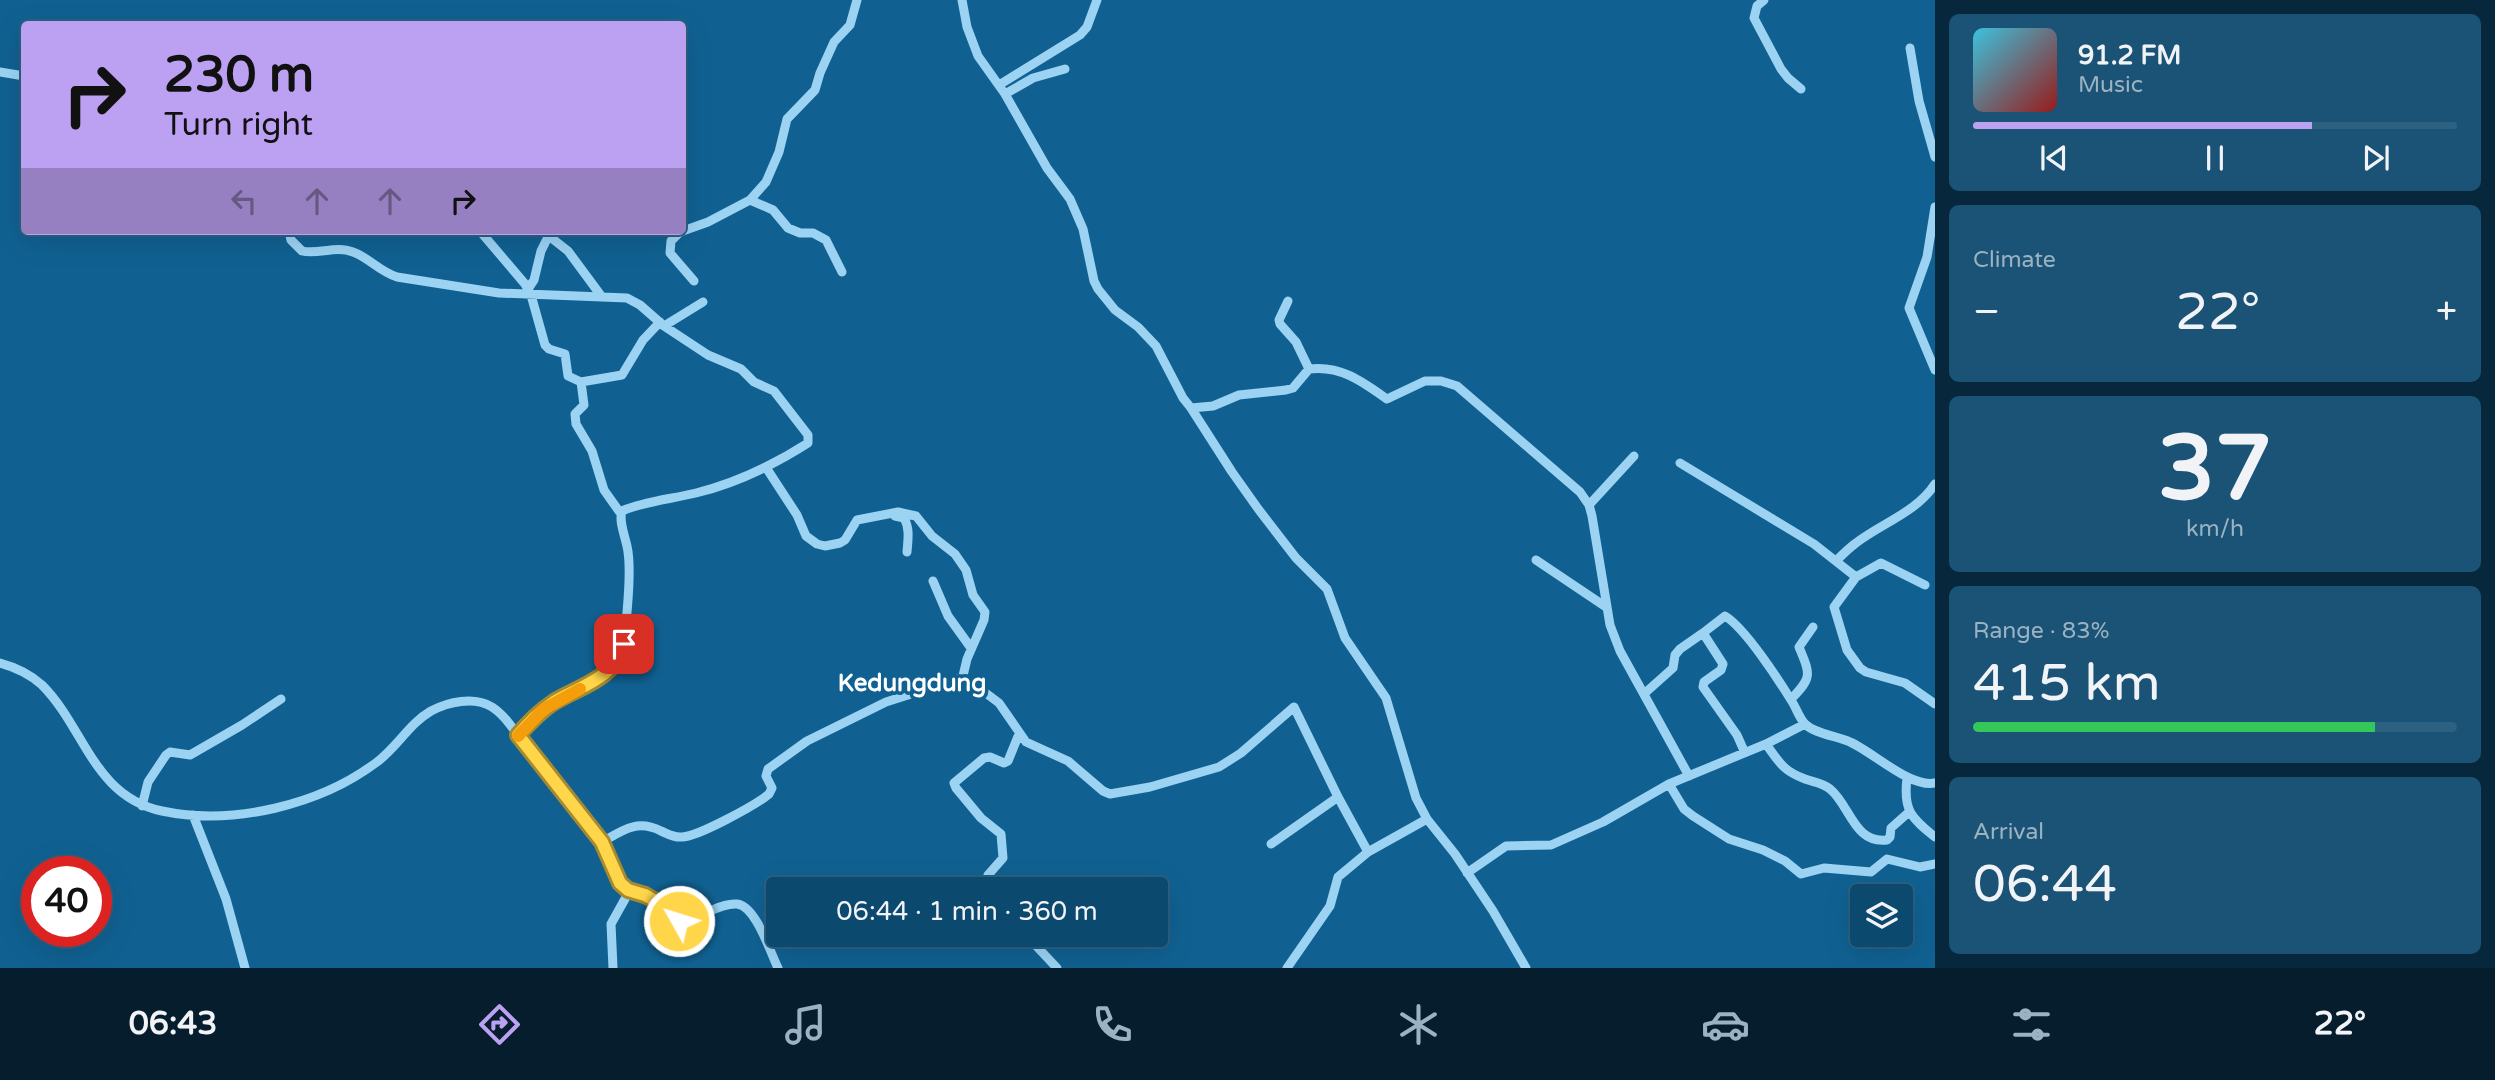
<!DOCTYPE html>
<meta charset="utf-8">
<style>
:root{--surface:#0c496e;--page:#1a5376;--text:#f1f3f6;--muted:#9ab2c2;--line:#2c6181;--accent:#bca0f2}
body{margin:0;font-family:"Varela Round",sans-serif;background:var(--page);color:var(--text);height:100vh;display:flex;flex-direction:column;font-size:26px;white-space:nowrap}
*{box-sizing:border-box;margin:0}
p{font-size:23px;color:var(--muted)}
.icon{flex:none;width:38px;height:38px;fill:none;stroke:currentColor;stroke-width:2;stroke-linecap:round;stroke-linejoin:round}
.map{position:relative;flex:1;overflow:hidden}
.details{display:flex;flex-direction:column;gap:14px;padding:14px;background:#07283c;width:560px}
.details>*{flex:none}
.top-card{position:absolute;left:21px;top:21px;width:665px;height:214px;border-radius:7px;box-shadow:0 7px 28px #0002,0 0 0 2px var(--line);background:#bca0f2;color:#111;overflow:hidden}
.tools{position:absolute;left:1850px;top:884px;display:grid;gap:14px}
.tools a{display:grid;place-items:center;width:63px;height:63px;border-radius:7px;background:var(--surface);box-shadow:0 7px 28px #0002,0 0 0 2px var(--line);font-size:35px}
.speed{position:absolute;left:21px;top:856px;display:flex;gap:14px;font-size:35px;font-weight:700;text-align:center}
.speed>*{display:grid;place-content:center;width:91px;height:91px;border-radius:50%;background:var(--surface);box-shadow:0 7px 28px #0002,0 0 0 2px var(--line);line-height:1}
.speed .limit{border:10px solid #d22;background:#fff;color:#111}
.pin{position:absolute;display:grid;place-items:center;width:60px;height:60px;color:#fff;margin:-30px;border-radius:14px;box-shadow:0 4px 10px #0006}
.me{position:absolute;width:77px;margin:-38px;rotate:309deg;stroke-linejoin:round;filter:drop-shadow(0 0 5px #0008)}
.turn{display:flex;align-items:center;gap:24px;height:147px;padding:0 28px;font-size:32px}
.turn .icon{width:91px;height:91px;stroke-width:2.5}
.turn b{display:block;font-size:49px;line-height:60px}
.lanes{display:flex;align-items:center;height:66px;padding:0 28px;background:#0003;justify-content:center;gap:35px;direction:ltr}
.lanes .off{opacity:.35}
.big{font-size:52px;font-weight:600;line-height:1.1}
.details .widget{flex:1;display:flex;flex-direction:column;justify-content:center;gap:10px;min-width:0;padding:0 24px;border-radius:10px;background:var(--page)}
.details .dial{align-items:center;gap:0}
.dial b{font-size:91px;line-height:1}
.song{display:flex;align-items:center;gap:21px}
.cover{width:84px;height:84px;border-radius:10px;background:linear-gradient(135deg,hsl(190 70% 55%),hsl(0 70% 35%))}
.played{height:7px;border-radius:4px;background:linear-gradient(90deg,var(--accent) 70%,var(--line) 70%)}
.keys{display:flex;justify-content:space-around;direction:ltr}
.heat{display:flex;justify-content:space-between;align-items:center;font-size:38px;direction:ltr}
.charge{height:10px;border-radius:5px;background:linear-gradient(90deg,#34c759 83%,var(--line) 0)}
.trip{position:absolute;left:766px;top:877px;width:402px;height:70px;border-radius:7px;background:var(--surface);box-shadow:0 7px 28px #0002,0 0 0 2px var(--line);font-weight:600;line-height:70px;text-align:center}
.tab-bar{display:flex;height:112px;justify-content:space-around;align-items:center;background:#051d2c;color:var(--muted)}
.tab-bar .icon{width:49px;height:49px}
.tab-bar .on{color:var(--accent)}
.tab-bar b{font-size:32px;color:var(--text)}
main{display:flex;flex:1;min-height:0}
.map>svg:first-child{display:block}
</style>
<main>
<div class="map">
<svg width="1935" height="968" viewBox="0 0 1935 968">
<rect width="100%" height="100%" fill="#106192"/>
<g fill="none" stroke-linecap="round" stroke-linejoin="round">
<path stroke="#9cd3f3" stroke-width="9" d="M962,0L967,27L978,56L1005,94L1047,168L1070,199L1083,229L1094,281L1098,289L1115,310L1138,327L1156,346L1183,398L1191,408L1213,406L1239,395L1286,390L1293,388L1309,369C1341,365 1363,382 1387,399L1425,381H1441L1457,386L1580,492L1589,505L1592,516L1610,625L1620,651L1689,776
M1764,0L1757,6L1754,18L1781,69L1788,78L1801,89
M1910,48L1919,101L1935,157
M0,72L24,76
M999,85L1080,35L1087,27L1097,0
M1005,94L1033,78L1065,69
M750,200L773,210L788,228L800,233H813L826,240L842,272
M1935,207L1927,257L1909,308L1935,370
M289,231L291,240L302,251C318,255 336,245 353,252C368,257 380,272 397,277L499,293L627,298L640,305L664,326L708,355L741,369L754,382L774,391L808,435V443C772,466 737,483 696,493C672,499 645,501 622,511C618,523 627,540 628,552C631,572 627,648 616,663C601,684 574,689 553,703C539,711 529,723 518,735
M480,231L525,284L531,295L545,345L549,349L565,354L568,376L581,382L622,375L643,340L660,322
M551,233L554,240L568,251L602,297
M694,281L670,253L671,241L680,232L708,222L750,200L766,182L779,152L787,119L815,90L820,73L834,42L850,25L857,0
M528,289L534,280L541,251L551,231
M1288,301L1279,320L1280,324L1296,342L1309,369
M664,326L703,302
M581,382L584,405L575,414L576,424L592,451L604,490L621,514
M1191,408L1232,472L1259,510L1296,558L1327,589L1345,638L1386,698L1416,798L1427,819L1455,854L1493,911L1526,968
M1680,463L1814,544L1856,577
M767,469L797,515L806,536L817,544L825,546L840,543L845,540L857,520L898,512L916,516L932,536L955,554L966,570L973,595L985,612L984,620L967,659L962,680
M1589,505L1634,456
M895,516L904,518C910,528 908,540 907,552
M1536,560L1606,607
M1836,561C1842,555 1849,548 1856,543C1882,523 1917,512 1935,484
M933,581L948,616L971,648
M1925,585L1881,563L1856,577L1834,607L1847,650L1860,668L1866,672L1905,683L1935,704
M0,663C15,667 30,674 42,685C85,728 93,796 162,811C233,826 320,805 377,762C397,747 410,723 431,711C448,702 474,696 492,707C509,718 520,740 532,756C555,785 582,811 602,842C609,854 610,870 618,881C628,894 647,894 659,904C666,909 672,916 679,921C690,922 695,916 705,913C714,909 727,903 737,904C756,906 770,952 778,968
M1645,693L1673,668L1675,655L1680,649L1703,633
M1791,699C1813,677 1810,674 1799,647L1813,627
M1766,744C1779,762 1783,771 1805,779C1813,782 1823,783 1830,789C1850,805 1854,844 1887,840L1890,837L1891,828L1909,812
M1745,753L1737,735L1703,687L1704,682L1721,670L1723,664L1703,633L1725,616C1745,628 1778,679 1791,700C1796,707 1799,718 1805,724C1815,734 1837,736 1850,742C1873,752 1910,788 1935,783
M1907,778C1903,810 1911,818 1935,837
M1669,784L1684,809L1693,816L1729,839L1763,850L1785,861L1801,874L1824,868L1871,872L1887,859L1920,867L1935,864
M142,806L148,782L166,755L170,752L190,755L242,725L281,699
M193,815L226,899L245,968
M602,842C623,830 637,819 661,831C668,834 674,838 682,837C697,837 756,805 769,794L772,788L766,776L768,769L807,741L886,702L958,679L979,688L999,703L1026,742L1068,761L1103,791L1110,794L1150,787L1219,767L1241,753L1294,707L1338,797L1368,852
M1271,844L1338,797
M1467,873L1506,846L1551,845L1603,822L1669,784L1766,744L1805,724
M997,889L988,875L1003,858L1001,834L981,818L956,788L954,783L984,758L990,757L1004,763L1008,761L1019,734
M1025,934L1057,968
M613,968L611,924L630,890
M1287,968L1330,906L1338,877L1368,852L1427,819"/>
</g>
<g fill="none" stroke-linecap="round" stroke-linejoin="round">
<g stroke="#a68a30" stroke-width="18">
<path id="route" d="M624,644C613,680 582,685 554,702C540,711 529,723 518,735L602,842L620,883L628,890L645,895L659,903L679,921"/>
</g>
<use href="#route" stroke="#ffd54a" stroke-width="12"/>
<path stroke="#f59e0b" stroke-width="12" d="M518,736L544,709L580,689"/>
</g>
<g text-anchor="middle" stroke-width="7" stroke-linejoin="round" paint-order="stroke">
<g font-size="24" font-weight="bold" fill="#fff" stroke="#106192">
<text x="912" y="691">Kedungdung</text>
</g>
</g>
</svg>
<div class="tools">
<a><svg class="icon" aria-label="layers" viewBox="0 0 24 24"><path d="M12 4l9 5-9 5-9-5zM3 14l9 5 9-5"/></svg></a>
</div>
<div class="speed"><div class="limit">40</div></div>
<div class="pin" style="left:624px;top:644px;background:#d93025"><svg class="icon" aria-label="arrive" viewBox="0 0 24 24"><path d="M6 21V4h12l-3 4 3 4H6"/></svg></div>
<svg class="me" style="left:679px;top:921px" viewBox="-20 -20 40 40"><circle r="17" fill="#ffd54a" stroke="#fff" stroke-width="3"/><path d="M0-11L8 9 0 5-8 9z" fill="#fff"/></svg>
<div class="trip">06:44 · 1 min · 360 m</div>
<div class="top-card">
<div class="turn"><svg class="icon" aria-label="right" viewBox="0 0 24 24"><path d="M7 20v-9h11M14 6l5 5-5 5"/></svg><div><b>230 m</b>Turn right</div></div>
<div class="lanes"><svg class="icon off" aria-label="left" viewBox="0 0 24 24"><path d="M17 20v-9H6M10 6l-5 5 5 5"/></svg><svg class="icon off" aria-label="ahead" viewBox="0 0 24 24"><path d="M12 20V5M6 11l6-6 6 6"/></svg><svg class="icon off" aria-label="ahead" viewBox="0 0 24 24"><path d="M12 20V5M6 11l6-6 6 6"/></svg><svg class="icon" aria-label="right" viewBox="0 0 24 24"><path d="M7 20v-9h11M14 6l5 5-5 5"/></svg></div>
</div>
</div>
<section class="details">
<div class="widget">
<div class="song"><i class="cover"></i><div><b>91.2 FM</b><p>Music</p></div></div>
<div class="played"></div>
<div class="keys"><svg class="icon" aria-label="previous" viewBox="0 0 24 24"><path d="M18 5L8 12l10 7zM5 5v14"/></svg><svg class="icon" aria-label="pause" viewBox="0 0 24 24"><path d="M8 5v14M16 5v14"/></svg><svg class="icon" aria-label="next" viewBox="0 0 24 24"><path d="M6 5l10 7-10 7zM19 5v14"/></svg></div>
</div>
<div class="widget"><p>Climate</p>
<div class="heat"><a>−</a><b class="big">22°</b><a>+</a></div>
</div>
<div class="widget dial"><b>37</b><p>km/h</p></div>
<div class="widget"><p>Range · 83%</p><b class="big">415 km</b><div class="charge"></div></div>
<div class="widget"><p>Arrival</p><b class="big">06:44</b></div>
</section>
</main>
<nav class="tab-bar">
<b>06:43</b>
<svg class="icon on" aria-label="directions" viewBox="0 0 24 24"><path d="M12 3l9 9-9 9-9-9zM9 14v-3h6M13 9l2 2-2 2"/></svg>
<svg class="icon" aria-label="music" viewBox="0 0 24 24"><path d="M9 18V5l10-2v13"/><circle cx="6" cy="18" r="3"/><circle cx="16" cy="16" r="3"/></svg>
<svg class="icon" aria-label="phone" viewBox="0 0 24 24"><path d="M5 4h4l2 5-3 2q2 4 5 5l2-3 5 2v4C11 20 4 13 5 4z"/></svg>
<svg class="icon" aria-label="climate" viewBox="0 0 24 24"><path d="M12 3v18M4 7l16 10M4 17L20 7"/></svg>
<svg class="icon" aria-label="car" viewBox="0 0 24 24"><path d="M5 17H2v-5l4-1 3-4h7l3 4 3 1v5h-3M9 17h6M6 11h13"/><circle cx="7" cy="17" r="2"/><circle cx="17" cy="17" r="2"/></svg>
<svg class="icon" aria-label="filters" viewBox="0 0 24 24"><path d="M4 7h16M4 17h16"/><circle cx="9" cy="7" r="2"/><circle cx="15" cy="17" r="2"/></svg>
<b>22°</b>
</nav>
